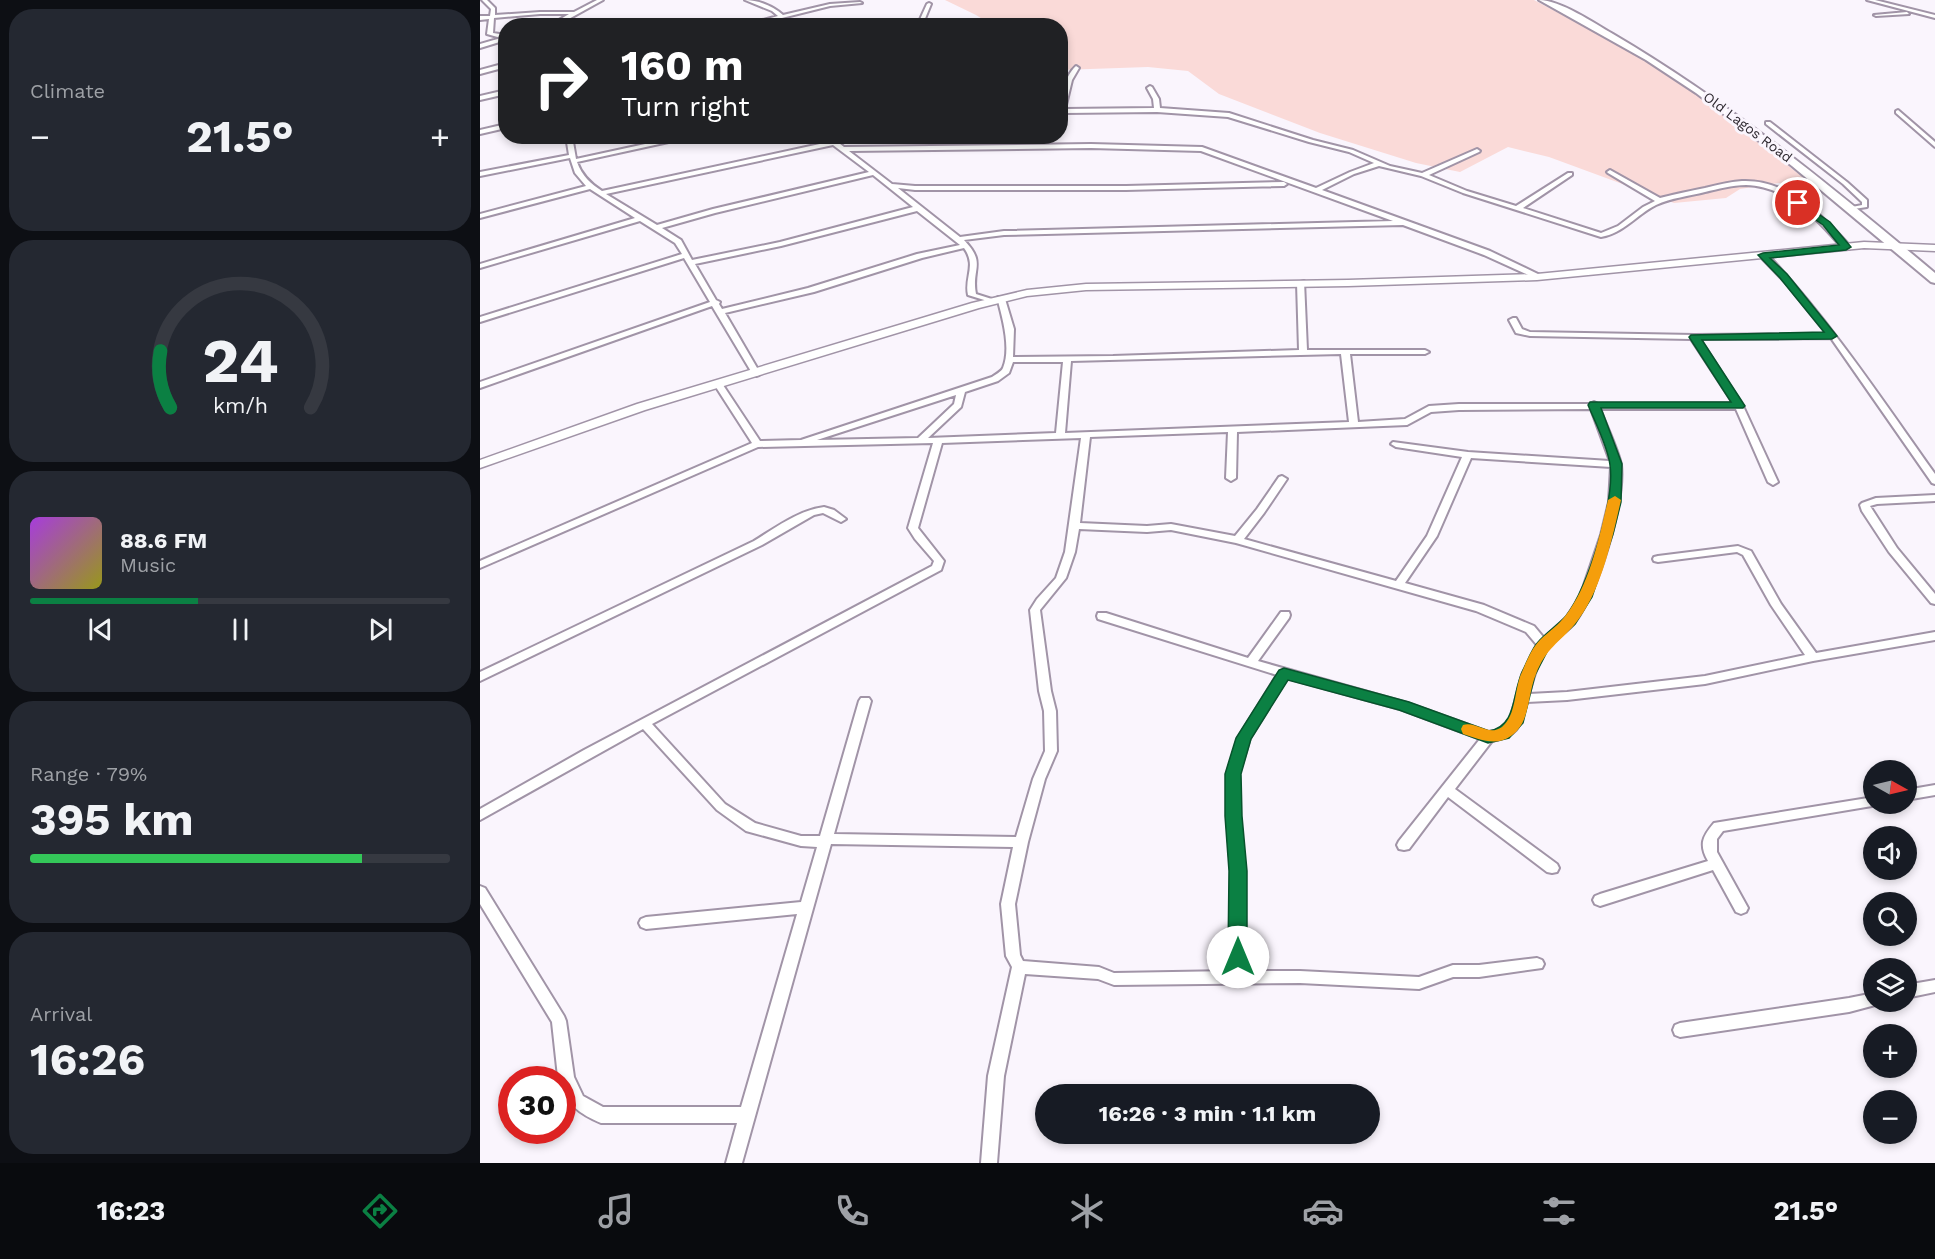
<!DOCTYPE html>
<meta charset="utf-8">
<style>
:root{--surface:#171b24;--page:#242831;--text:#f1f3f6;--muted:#9ea1a6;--line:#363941;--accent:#0b8043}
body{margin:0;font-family:"Work Sans",sans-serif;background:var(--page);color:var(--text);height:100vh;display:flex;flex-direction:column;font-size:22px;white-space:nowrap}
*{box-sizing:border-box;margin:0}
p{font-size:20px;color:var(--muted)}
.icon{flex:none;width:33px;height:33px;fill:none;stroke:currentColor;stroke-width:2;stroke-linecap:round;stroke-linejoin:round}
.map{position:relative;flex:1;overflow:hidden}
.drawer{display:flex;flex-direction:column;gap:9px;padding:9px;background:#0d0f14;width:480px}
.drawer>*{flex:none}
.top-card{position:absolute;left:18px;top:18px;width:570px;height:126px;border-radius:24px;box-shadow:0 3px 9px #0003;background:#202124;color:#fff;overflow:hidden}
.needle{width:39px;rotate:98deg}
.controls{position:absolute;left:1383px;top:760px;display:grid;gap:12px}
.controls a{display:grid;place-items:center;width:54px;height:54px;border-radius:50%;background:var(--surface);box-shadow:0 3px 9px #0003;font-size:30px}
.speed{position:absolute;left:18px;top:1066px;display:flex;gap:12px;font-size:30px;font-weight:700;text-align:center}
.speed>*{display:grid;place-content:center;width:78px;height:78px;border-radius:50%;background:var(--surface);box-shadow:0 3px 9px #0003;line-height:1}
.speed .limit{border:9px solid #d22;background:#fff;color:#111}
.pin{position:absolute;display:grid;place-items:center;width:51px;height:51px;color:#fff;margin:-26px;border:3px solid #fff;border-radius:50%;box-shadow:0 2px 6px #0007}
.me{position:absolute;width:66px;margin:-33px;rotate:0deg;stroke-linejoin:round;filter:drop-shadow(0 0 4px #0008)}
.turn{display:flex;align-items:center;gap:21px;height:126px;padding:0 24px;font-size:27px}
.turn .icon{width:78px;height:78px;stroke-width:2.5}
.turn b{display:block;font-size:42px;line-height:51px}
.big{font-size:45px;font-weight:700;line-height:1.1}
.drawer .widget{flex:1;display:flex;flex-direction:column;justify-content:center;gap:9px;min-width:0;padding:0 21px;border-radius:24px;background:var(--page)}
.drawer .dial{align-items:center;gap:0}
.dial svg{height:156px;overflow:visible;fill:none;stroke:var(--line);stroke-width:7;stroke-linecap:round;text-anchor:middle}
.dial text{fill:var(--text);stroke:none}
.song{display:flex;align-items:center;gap:18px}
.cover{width:72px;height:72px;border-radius:9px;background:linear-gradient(135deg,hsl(280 70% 55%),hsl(60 70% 35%))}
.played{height:6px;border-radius:3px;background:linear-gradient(90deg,var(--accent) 40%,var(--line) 40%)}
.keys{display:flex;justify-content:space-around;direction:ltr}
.heat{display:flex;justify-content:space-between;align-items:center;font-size:33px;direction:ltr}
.charge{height:9px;border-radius:4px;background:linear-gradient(90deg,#34c759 79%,var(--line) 0)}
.trip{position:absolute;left:555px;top:1084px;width:345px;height:60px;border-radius:30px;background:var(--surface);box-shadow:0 3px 9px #0003;font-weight:700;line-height:60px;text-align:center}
.tabs{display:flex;height:96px;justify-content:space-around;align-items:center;background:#090b0e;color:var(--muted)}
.tabs .icon{width:42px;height:42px}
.tabs .active{color:var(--accent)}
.tabs b{font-size:27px;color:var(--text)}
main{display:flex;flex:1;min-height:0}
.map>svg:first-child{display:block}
</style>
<main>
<section class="drawer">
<div class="widget"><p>Climate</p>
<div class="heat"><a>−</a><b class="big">21.5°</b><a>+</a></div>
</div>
<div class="widget dial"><svg viewBox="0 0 100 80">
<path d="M14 69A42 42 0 1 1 86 69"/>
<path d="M14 69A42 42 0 0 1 9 40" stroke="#0b8043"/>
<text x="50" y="56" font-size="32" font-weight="700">24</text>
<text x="50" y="72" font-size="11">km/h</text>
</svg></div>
<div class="widget">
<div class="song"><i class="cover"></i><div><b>88.6 FM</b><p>Music</p></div></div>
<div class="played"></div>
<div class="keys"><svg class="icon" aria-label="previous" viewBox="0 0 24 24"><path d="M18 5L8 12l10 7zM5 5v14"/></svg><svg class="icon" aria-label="pause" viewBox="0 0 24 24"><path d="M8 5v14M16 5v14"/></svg><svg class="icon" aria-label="next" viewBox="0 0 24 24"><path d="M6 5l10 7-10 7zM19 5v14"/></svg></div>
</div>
<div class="widget"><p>Range · 79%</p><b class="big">395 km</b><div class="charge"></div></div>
<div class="widget"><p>Arrival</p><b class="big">16:26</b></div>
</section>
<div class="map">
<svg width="1455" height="1163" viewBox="0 0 1455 1163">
<rect width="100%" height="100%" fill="#faf5fd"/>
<path fill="#fadad8" d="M465,0H1054L1153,52L1219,96L1325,179L1260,189L1246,198L1194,203L1069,157L1028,147L980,172L936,163L840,133L739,94L708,71L668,67L581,70L580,26L512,25L496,15Z"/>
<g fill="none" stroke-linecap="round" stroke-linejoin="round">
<g stroke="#a194a7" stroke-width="4">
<path id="street" d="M2,0H7L15,8V15L60,12H94L117,0H123L76,26H69L89,14H60L14,18L13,33L26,35V40L0,48V44L21,38L7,34L9,19L0,20V16H10L11,9Z
M265,0C278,0 293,6 303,15L350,4L380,2L382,3L350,6L270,26H260L298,16L292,11Z
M1387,0H1395L1455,15V18Z
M449,3L451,4L442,26H437L447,4Z
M1427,12L1429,14L1396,16L1394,15Z
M26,63V67L0,74V70Z
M596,66L599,68L592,80L585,109L674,108L673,99L667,88L670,86L672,87L679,99L680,108L749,113L833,140L873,150L910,166L942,173L997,149L1000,151L999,152L949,175L987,191L1036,206L1088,173H1092V175L1043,208L1121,233L1138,226L1163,207L1175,201L1128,173L1127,172L1130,170L1180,198C1195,194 1210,191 1225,188C1237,185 1249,182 1262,181C1307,179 1341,214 1369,245V249H1363C1338,219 1307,186 1266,185C1252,185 1238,189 1225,192C1209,196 1191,198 1176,205C1156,215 1144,233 1121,237L983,193L941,176L899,166L874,174L842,190L1010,251L1060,275V279H1057L1004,255L923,225L524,235L484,240C507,264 491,268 496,294L518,301V297H521L525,299L534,329L533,357L633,356L819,350L817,283L824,281L827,350H945L949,352L945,354H870L878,422L925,419L949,406L979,404H1110L1114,402L1118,404L1253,403L1211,339L1050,336L1036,333L1029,320L1033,318H1036L1042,329L1050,332L1214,335L1347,334L1305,282L1279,255L1286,253C1350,321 1401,398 1455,474V484L1452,483L1351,338L1220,339L1263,406L1298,482L1293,485L1288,482L1256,409H1120C1125,423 1139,452 1141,465C1145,504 1118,591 1095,622C1088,632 1075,637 1068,647C1058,660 1053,678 1049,694L1087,692L1225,676L1325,655L1291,605L1263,555L1257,552L1178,562L1174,561L1173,559L1174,557L1178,556L1258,546L1271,551L1301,604L1336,653L1455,632V640L1333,661L1225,684L1087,700L1047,702C1040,726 1039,736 1012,741L975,789L1077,864L1079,868L1077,872L1072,873L1067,872L968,797L929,849L924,850L919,849L917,845L919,841L1000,739L920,709L807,678L770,738L759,774V816L765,871V971H820L939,977L973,965H999L1057,958L1062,960L1064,964L1062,968L999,977H973L939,989L820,983L634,985L618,979L545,974L524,1076L517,1163H501L508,1076L532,967L526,956L521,904L533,847L351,844L262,1163H246L257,1123H121C102,1115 82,1103 82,1080H80L78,1077L72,1022L0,904V886L5,888L84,1016L86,1021L94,1077L103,1096L123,1107H261L317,914L166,929L161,927L159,923L161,919L166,917L321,902L337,847L321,846L266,831L237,810L163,729L0,820V809L104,750L452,566L454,561L435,539L428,528L453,443L278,447L0,568V561L272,443L234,384L235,382H241L280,441L321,440L512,377C516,374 521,372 523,368C531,349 523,320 518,301L514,303L488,295C484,277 497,266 484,248L442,258L334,292L245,313L280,373L279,375L276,376L272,373L232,306L0,388V382L230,302L204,258L0,322V317L202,254L195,243L160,221L0,268V264L155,218L110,189L0,218V214L106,186L95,173L90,158L0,176V172L89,155L86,136H92L96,159L202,136H216L97,162C102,176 111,184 122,191L349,142L342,136H350L364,147L611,144L722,147L836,188L870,172L894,163L869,152L829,142L748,117L677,112L585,113L583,117L580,118C580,101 583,78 596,66ZM353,145L389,172L233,209L177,225L126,194ZM611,148L721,151L913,221L524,231L480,237L418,188L435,190H646L804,186L807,184L804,182L646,186H435L412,184L369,151ZM393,175L433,207L300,242L212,260L201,240L182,228L235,213ZM437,211L480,245L437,254L328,288L242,309L239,304L240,302L236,300L215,264L301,246ZM861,354L869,422L585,433L591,361ZM533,362H583L576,433L448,438L481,407L485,392L518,381L529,373ZM476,395L474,404L438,438L337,440ZM1111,409L1130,461L988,452L913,442L911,444L916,447L982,457L947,536L916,581L764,539L784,513L807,479L802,476L799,477L777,509L755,536L691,524L667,526L600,523L610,437L748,432L746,478L751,481L756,478L757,432L927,425L951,412L979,410ZM601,438L585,552L576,578L557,599L550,610L559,691L564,711L565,751L553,779L536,837L354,834L391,701L389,698H381L379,701L340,836H321L275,823L245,804L172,724L461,570L464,561L438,528L462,443ZM991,458L1131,467L1129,502L1121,535L1100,597L1086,618L1064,638L1054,626L1004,605L925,583L957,536ZM599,529L667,532L691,530L756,543L996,611L1046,632L1057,645L1042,675L1030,721L1020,730L1008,732L927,703L778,661L809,618L810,615L809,612H801L768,658L626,613H618L617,616L618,619L797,675L758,738L747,774V816L751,871V971L634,973L619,967L543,961L540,955L535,904L548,842L565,779L577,751L576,711L571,691L560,610L586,578L595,552Z
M26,90V94L0,100V96Z
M1418,110L1455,142V147L1416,113V111Z
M1286,122H1290L1367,182L1387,200V207L1367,210V208L1382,205V202L1363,184L1286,124Z
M26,124V128L0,134V130Z
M1455,495V501L1397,504L1390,506L1417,548L1455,594V604L1451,603L1409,552L1382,511L1380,505L1382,503L1396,498Z
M344,507L354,510L366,519L361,522L343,513L334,515L282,545L0,681V672L274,541C295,528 319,510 344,507Z
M1455,785V795L1426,800V790Z
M1394,797V804H1399L1398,805L1243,831L1237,839V852L1268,908L1266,912L1261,914L1256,912L1233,870L1120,906L1115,904L1113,900L1115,896L1120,894L1228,861C1219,845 1222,837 1234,823Z
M1455,980V992L1426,998V985Z
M1394,993V1002H1400L1399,1004L1369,1012L1200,1037L1195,1035L1193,1030L1195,1025L1200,1023L1369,998Z"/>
</g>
<g stroke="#a194a7" stroke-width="3">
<path id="secondary" d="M1384,242L1455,245V251L1384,248L1057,280L868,286L606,290L547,296L499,308L165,410L0,468V460L157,404L492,303L547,290L606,284L868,280L1057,274Z"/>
</g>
<g stroke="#a194a7" stroke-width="4">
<path id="primary" d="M1059,0C1080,0 1114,23 1133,34C1249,102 1352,187 1455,273V283L1451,282L1312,166L1216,93L1166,60Z"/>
</g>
<use href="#street" fill="#fff" fill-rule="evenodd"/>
<use href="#secondary" fill="#fff" fill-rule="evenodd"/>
<use href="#primary" fill="#fff" fill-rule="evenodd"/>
</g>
<path fill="#0b8043" stroke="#07532c" stroke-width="1.5" d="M1318,200L1350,222L1371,247L1366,250L1290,258L1307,274L1357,336L1352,339L1222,340L1265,406L1263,408H1121L1142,464L1141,502L1133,534L1112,597L1095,624L1069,648L1055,675L1043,723L1029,738L1008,743L919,710L808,680L771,739L761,774L762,816L767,871V957L764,962L758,965L751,962L748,957L749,871L745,816V774L756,738L799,670L804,668L929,702L1009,731C1039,725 1031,691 1044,668C1048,660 1052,648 1059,641C1067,632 1078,625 1086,616C1108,588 1135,500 1130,465C1128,447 1115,422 1108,405L1110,402H1251L1209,337L1211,335L1344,332L1300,278L1278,255L1283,253L1359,245L1343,225L1315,205V201Z"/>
<path fill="#f59e0b" d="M1135,496L1141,500C1132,539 1121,593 1095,624C1079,643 1066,648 1056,674C1047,695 1051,722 1031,736C1016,747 999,739 983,734L981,729L983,725C997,721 1008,737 1022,727C1037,715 1034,688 1042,672C1046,662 1052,648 1060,640C1068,632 1079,625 1086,615C1110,584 1119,538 1128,500Z"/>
<g text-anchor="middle" stroke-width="6" stroke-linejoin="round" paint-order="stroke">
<g font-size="14" fill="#2d282f" stroke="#faf5fd">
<text transform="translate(1268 127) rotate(37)" y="5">Old Lagos Road</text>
</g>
</g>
</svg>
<div class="controls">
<a><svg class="needle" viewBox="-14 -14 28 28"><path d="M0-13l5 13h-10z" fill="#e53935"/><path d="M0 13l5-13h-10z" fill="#9ea1a6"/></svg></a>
<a><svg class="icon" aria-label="sound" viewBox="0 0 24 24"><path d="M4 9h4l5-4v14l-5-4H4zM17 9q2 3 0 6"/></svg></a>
<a><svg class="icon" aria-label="search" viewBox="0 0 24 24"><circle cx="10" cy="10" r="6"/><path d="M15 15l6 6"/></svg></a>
<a><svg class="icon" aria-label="layers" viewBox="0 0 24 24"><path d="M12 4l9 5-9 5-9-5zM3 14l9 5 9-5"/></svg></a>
<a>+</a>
<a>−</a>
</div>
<div class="speed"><div class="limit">30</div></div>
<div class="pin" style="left:1318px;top:203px;background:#d93025"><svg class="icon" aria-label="arrive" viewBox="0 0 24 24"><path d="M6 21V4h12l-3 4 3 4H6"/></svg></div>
<svg class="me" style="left:758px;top:957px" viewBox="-20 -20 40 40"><circle r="19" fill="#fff"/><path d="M0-13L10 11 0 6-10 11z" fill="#0b8043"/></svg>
<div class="trip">16:26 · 3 min · 1.1 km</div>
<div class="top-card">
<div class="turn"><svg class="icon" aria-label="right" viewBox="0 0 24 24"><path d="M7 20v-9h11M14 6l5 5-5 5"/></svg><div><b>160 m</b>Turn right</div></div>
</div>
</div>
</main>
<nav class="tabs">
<b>16:23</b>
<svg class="icon active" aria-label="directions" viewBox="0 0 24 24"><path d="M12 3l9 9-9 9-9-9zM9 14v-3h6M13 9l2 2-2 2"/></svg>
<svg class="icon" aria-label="music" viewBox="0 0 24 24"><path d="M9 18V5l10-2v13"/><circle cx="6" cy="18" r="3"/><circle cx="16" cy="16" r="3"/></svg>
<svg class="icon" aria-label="phone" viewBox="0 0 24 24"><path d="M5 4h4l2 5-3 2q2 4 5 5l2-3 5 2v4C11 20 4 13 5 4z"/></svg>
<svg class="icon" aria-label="climate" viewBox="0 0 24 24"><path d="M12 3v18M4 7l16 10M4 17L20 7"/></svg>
<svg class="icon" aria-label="car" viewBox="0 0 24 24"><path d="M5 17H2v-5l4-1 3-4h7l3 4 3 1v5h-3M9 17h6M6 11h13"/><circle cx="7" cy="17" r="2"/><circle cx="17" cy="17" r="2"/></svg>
<svg class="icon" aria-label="filters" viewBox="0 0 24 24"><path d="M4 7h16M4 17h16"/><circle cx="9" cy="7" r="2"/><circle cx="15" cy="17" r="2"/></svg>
<b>21.5°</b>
</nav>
